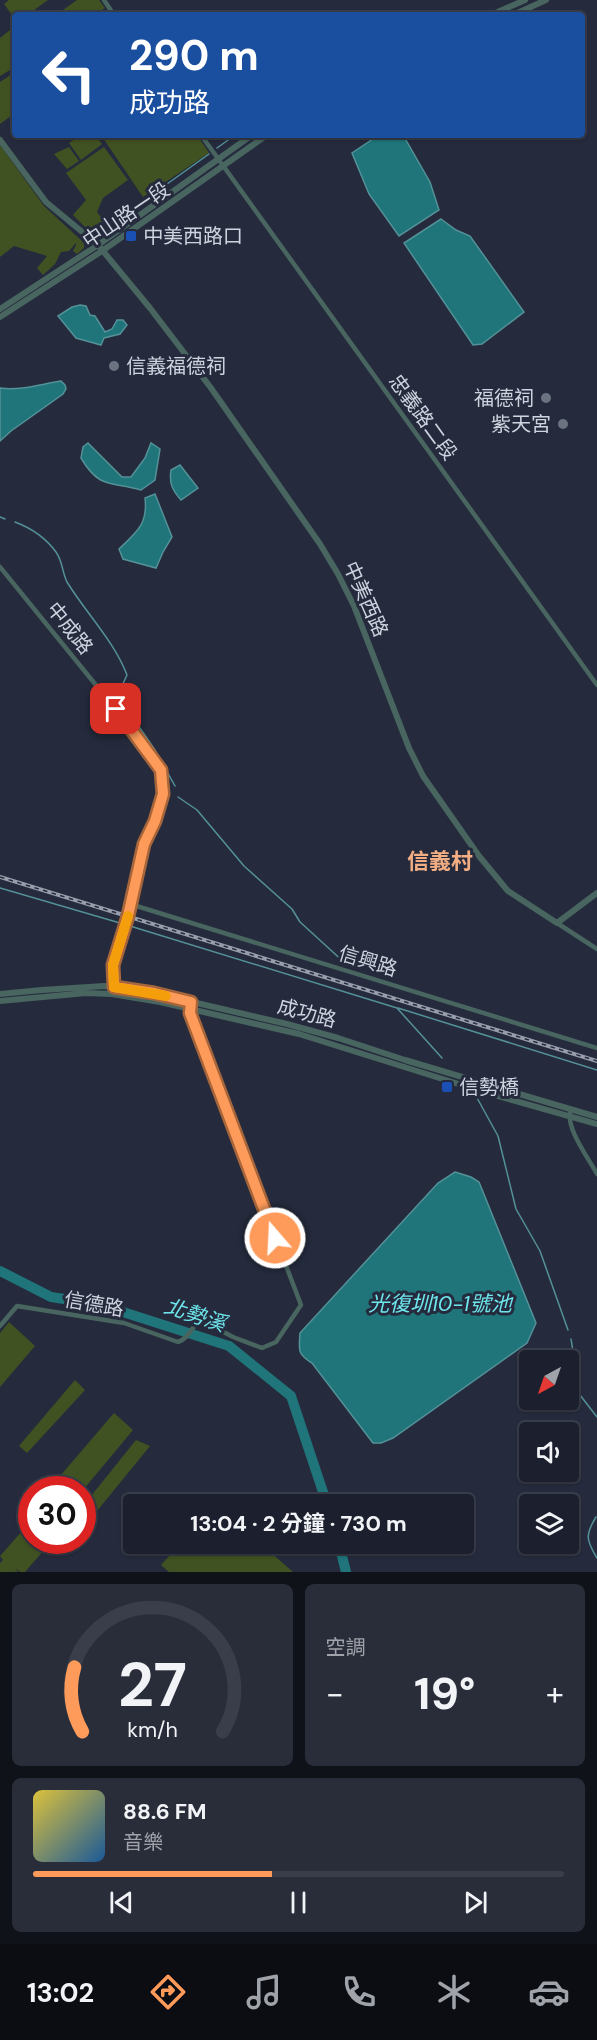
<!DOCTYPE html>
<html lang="zh-TW">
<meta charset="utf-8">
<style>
:root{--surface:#1c202e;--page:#292d3a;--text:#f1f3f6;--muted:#a0a3aa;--line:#3a3e4a;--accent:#ff9b5a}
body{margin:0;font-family:"DM Sans","Noto Sans TC",sans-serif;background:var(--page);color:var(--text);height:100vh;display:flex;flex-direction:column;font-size:22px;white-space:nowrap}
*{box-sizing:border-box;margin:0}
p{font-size:20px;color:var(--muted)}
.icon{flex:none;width:33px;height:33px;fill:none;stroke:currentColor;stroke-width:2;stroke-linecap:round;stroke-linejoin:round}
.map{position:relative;height:1572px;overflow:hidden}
.side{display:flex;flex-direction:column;gap:12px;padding:12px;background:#0f1219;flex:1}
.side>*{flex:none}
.top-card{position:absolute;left:12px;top:12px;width:573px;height:126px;border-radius:6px;box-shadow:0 2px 4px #0004,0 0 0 2px var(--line);background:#1a4fa0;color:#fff;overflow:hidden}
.needle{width:39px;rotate:220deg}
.controls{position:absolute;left:519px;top:1350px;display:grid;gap:12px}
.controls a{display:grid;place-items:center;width:60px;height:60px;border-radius:6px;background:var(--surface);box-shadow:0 2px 4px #0004,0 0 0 2px var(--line);font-size:30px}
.speed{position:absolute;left:18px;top:1476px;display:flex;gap:12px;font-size:30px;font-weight:700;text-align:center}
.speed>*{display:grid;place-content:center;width:78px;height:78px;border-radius:50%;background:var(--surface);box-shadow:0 2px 4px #0004,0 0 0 2px var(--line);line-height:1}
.speed .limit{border:9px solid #d22;background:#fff;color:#111}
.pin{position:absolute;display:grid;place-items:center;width:51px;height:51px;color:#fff;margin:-26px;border-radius:12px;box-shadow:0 3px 9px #0006}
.me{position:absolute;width:66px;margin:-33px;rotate:341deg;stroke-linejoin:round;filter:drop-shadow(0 0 4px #0008)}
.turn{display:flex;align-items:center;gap:21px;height:126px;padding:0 18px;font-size:27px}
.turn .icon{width:78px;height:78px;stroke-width:2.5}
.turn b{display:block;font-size:42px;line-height:51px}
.big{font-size:45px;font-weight:700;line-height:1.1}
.side .widget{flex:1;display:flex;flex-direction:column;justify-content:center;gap:9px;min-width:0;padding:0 21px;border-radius:9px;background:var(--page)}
.side .dial{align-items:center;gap:0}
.dial svg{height:156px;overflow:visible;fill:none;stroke:var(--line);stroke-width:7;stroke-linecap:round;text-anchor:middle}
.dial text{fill:var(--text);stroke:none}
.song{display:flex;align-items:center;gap:18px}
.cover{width:72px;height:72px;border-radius:9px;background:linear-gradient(135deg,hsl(50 70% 55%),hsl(210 70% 35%))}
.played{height:6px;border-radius:3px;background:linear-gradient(90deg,var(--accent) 45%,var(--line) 45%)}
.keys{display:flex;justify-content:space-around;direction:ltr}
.heat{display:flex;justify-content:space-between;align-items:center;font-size:33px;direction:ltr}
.side .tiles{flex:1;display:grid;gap:12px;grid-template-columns:1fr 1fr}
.widget:last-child{grid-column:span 2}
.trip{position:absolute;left:123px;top:1494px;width:351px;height:60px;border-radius:6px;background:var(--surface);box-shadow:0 2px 4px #0004,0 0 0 2px var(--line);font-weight:700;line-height:60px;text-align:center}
.tab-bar{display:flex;height:96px;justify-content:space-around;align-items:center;background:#0b0d12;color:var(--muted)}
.tab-bar .icon{width:42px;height:42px}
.tab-bar .selected{color:var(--accent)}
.tab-bar b{font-size:27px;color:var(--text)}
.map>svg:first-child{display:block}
</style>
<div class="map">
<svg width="597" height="1572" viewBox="0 0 597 1572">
<rect width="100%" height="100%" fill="#252b3d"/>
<path fill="#405221" d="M9,0H48L27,15H15V19L4,4Z
M77,0H99L105,8L94,15H56Z
M10,30L15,36V67L0,76V38Z
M15,72V113L0,124V82Z
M81,135H95L102,144L81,160L69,143Z
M101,135H197L209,153L143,197Z
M0,145L44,206L84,243V248L77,254L73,251L76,245V243L69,251L61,252L55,264L43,275L37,268L47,256L14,246L0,257Z
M69,147L79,161L67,169L54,154Z
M104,147L128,180L103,198L97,212L107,225L93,235L73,215L86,200L66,173Z
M9,1322L35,1346L0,1387V1333Z
M75,1380L85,1390L27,1453L19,1446Z
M114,1413L133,1430L83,1490L64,1489L55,1482Z
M136,1440L150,1446L97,1511L95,1517L83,1506Z
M31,1521L32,1540L52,1541L25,1572H20L15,1568L18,1572H0V1563L3,1560L0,1556Z
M180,1544H261L293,1572H169L161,1565Z"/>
<path fill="#1f757a" stroke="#549198" stroke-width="1.5" d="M379,135H403L430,182L439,210L399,236L369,194L352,153Z
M441,219L456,230L470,236L524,312L482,344L473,345L404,243Z
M80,305L86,306L90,315L95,316L105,332L112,329L117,320H123L127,325L120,334L104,338L101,345L76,338L58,316L72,307Z
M61,381L65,385L66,389L63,394L11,431L0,441V388C21,391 41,384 61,381Z
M88,443L122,477H131L145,458L151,443L160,449L155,480L141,490C111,481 100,490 81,458L83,447Z
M180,465L198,488L181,500C172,490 169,483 171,470Z
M155,494L172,537L163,552L156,568L123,559L119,549C137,532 148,524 145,498Z
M455,1172L471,1177L479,1182L536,1323L527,1343L393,1438L381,1443H373L312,1363C297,1354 299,1350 300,1333L438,1183Z"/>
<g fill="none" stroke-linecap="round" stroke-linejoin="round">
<path stroke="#549198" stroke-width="1.5" d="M217,148L235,135
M97,234L209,154
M0,517L5,519
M15,522C31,528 45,537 56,552C63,562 62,572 67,582C86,613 114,641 127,675L121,688L120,699L155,750L175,786
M178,797L197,810L244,866L292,909L300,922L346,964
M0,888L120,923
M130,926L397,1008L442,1058
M398,1008L597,1070
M476,1096L498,1136L516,1209L540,1251L568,1330
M571,1339L580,1395L597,1417
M596,1517C585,1535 586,1540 597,1558"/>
<path stroke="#1f757a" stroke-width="10" d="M0,1271L51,1297L98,1304L229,1346L291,1396L327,1504
M339,1544L346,1572"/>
<path stroke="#486560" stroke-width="4.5" d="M104,0L114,15
M201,135L597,685
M0,567L130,727L161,770L163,794L155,821L144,844L128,916L113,965L114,989
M130,904L597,1048
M557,923L597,949
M571,1110C564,1126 589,1159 597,1174
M0,1326L17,1306L124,1323L178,1342C190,1338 191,1326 201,1320L233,1337L262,1348L276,1342L301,1305L190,1013L191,1002"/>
<path stroke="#486560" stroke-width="6" d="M491,15L525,0
M513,15L546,0
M0,140L46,202L98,245L150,308L211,388L320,544L338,574L354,606L409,748L423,776L479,856L508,891L557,923L597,893
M0,309L98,245L252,135
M0,317L102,251L267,135
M0,994L42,990L104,986L154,993L287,1024L338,1038L405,1060L597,1117
M0,1001L86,993L112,994L160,1002L299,1034L484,1092L597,1124"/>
<g stroke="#989dab" stroke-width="4">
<path id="rail" d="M0,877L597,1061"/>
</g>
<use href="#rail" stroke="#252b3d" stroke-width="1.5" stroke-dasharray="4.5" stroke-linecap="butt"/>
</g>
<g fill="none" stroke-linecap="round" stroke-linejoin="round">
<g stroke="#a6653a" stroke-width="15">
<path id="route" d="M116,709L161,770L163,794L155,821L144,844L128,916L113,965L114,987L154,993L191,1002L190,1013L275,1238"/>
</g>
<use href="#route" stroke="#ff9b5a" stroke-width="10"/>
<path stroke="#f59e0b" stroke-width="10" d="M128,916L113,965L114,987L166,996"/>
</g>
<g fill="#1a4fb4" stroke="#252b3d" stroke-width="2">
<rect x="125" y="230" width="12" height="12" rx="3"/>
<rect x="441" y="1081" width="12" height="12" rx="3"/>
</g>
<g fill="#6b7280" stroke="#252b3d" stroke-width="2">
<circle cx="114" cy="366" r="6"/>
<circle cx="546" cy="398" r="6"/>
<circle cx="563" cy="424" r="6"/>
</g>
<g text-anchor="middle" stroke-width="6" stroke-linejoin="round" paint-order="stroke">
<g font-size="20" fill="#ced3df" stroke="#252b3d">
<text transform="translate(126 215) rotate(-34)" y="7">中山路一段</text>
<text transform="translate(423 417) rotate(54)" y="7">忠義路二段</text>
<text transform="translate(366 599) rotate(66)" y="7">中美西路</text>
<text transform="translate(70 628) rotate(51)" y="7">中成路</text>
<text transform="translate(368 961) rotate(17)" y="7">信興路</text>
<text transform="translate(307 1013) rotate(15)" y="7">成功路</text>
<text transform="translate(94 1304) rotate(10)" y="7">信德路</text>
</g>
<g font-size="20" fill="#ced3df" stroke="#252b3d" text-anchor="start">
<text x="143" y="243">中美西路口</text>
<text x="126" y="373">信義福德祠</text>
<text x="534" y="405" text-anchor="end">福德祠</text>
<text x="551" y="431" text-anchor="end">紫天宮</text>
<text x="459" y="1094">信勢橋</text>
</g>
<g font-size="21" font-style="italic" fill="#6de6ec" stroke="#252b3d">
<text x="440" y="1311">光復圳10-1號池</text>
<text transform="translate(195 1315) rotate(18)" y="7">北勢溪</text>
</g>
<g font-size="22" font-weight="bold" fill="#f3ad82" stroke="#252b3d">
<text x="440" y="869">信義村</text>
</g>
</g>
</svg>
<div class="controls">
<a><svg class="needle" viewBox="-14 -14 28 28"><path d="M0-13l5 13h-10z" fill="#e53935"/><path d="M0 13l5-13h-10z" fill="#a0a3aa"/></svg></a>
<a><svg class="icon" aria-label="sound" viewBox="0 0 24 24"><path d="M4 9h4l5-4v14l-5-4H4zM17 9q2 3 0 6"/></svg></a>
<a><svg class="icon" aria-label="layers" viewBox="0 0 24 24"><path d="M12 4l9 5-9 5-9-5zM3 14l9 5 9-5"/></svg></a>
</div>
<div class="speed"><div class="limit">30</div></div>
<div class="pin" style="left:116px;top:709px;background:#d93025"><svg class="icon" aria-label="arrive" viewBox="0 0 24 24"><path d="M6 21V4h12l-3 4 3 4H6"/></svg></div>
<svg class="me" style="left:275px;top:1238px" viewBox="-20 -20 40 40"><circle r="17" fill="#ff9b5a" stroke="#fff" stroke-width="3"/><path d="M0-11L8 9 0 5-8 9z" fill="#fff"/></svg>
<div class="trip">13:04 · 2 分鐘 · 730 m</div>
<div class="top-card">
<div class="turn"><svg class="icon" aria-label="left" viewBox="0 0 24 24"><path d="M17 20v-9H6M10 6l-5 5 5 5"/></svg><div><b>290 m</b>成功路</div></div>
</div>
</div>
<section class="side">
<div class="tiles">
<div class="widget dial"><svg viewBox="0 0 100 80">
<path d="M14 69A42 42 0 1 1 86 69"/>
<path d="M14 69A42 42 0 0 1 10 36" stroke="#ff9b5a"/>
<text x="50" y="56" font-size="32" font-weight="700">27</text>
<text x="50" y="72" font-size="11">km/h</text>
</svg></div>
<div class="widget"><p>空調</p>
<div class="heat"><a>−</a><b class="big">19°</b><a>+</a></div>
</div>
<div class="widget">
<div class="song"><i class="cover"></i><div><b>88.6 FM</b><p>音樂</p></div></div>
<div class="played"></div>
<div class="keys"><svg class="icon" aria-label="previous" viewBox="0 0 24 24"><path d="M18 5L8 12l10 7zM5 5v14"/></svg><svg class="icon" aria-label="pause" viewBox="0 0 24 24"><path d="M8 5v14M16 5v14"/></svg><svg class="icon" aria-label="next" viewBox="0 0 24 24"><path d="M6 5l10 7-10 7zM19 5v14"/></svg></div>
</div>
</div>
</section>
<nav class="tab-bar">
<b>13:02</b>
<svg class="icon selected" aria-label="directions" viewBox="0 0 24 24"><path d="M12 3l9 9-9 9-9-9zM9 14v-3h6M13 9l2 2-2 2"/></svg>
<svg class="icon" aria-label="music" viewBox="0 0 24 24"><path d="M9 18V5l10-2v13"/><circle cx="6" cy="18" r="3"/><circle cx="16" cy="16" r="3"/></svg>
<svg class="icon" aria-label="phone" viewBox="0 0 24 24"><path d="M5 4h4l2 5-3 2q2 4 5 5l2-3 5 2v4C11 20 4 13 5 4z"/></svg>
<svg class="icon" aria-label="climate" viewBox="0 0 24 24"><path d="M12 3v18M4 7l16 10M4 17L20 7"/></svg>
<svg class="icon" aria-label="car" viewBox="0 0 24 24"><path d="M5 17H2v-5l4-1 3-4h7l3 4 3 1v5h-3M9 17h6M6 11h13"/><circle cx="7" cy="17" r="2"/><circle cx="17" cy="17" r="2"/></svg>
</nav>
